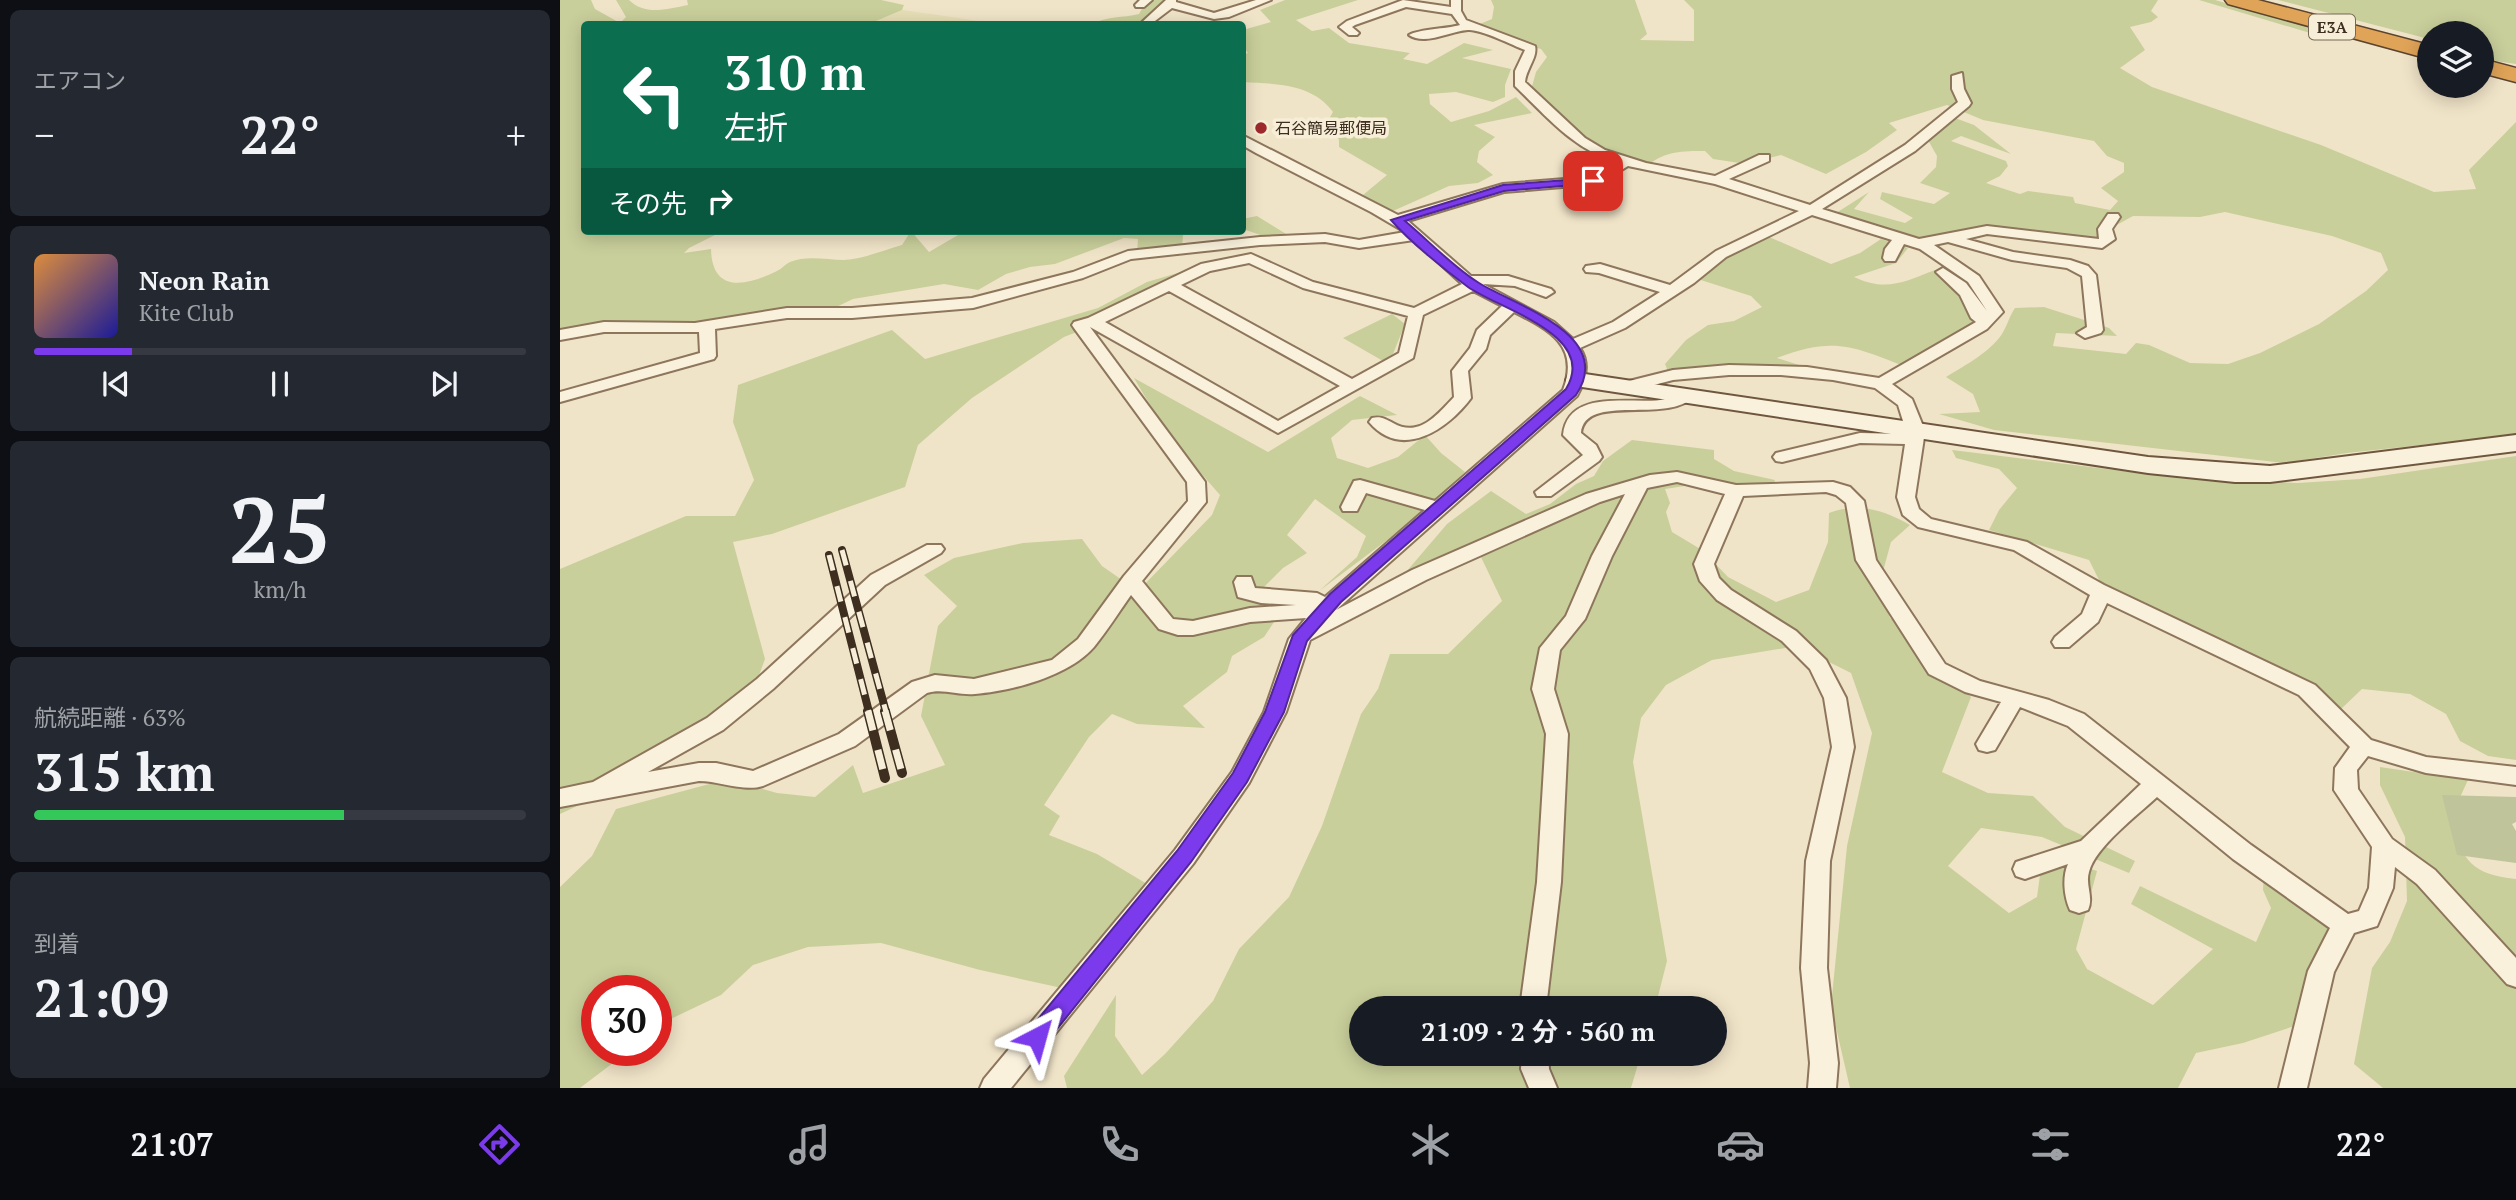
<!DOCTYPE html>
<html lang="ja">
<meta charset="utf-8">
<style>
:root{--surface:#171b24;--page:#242831;--text:#f1f3f6;--muted:#9ea1a6;--line:#363941;--accent:#7c3aed}
body{margin:0;font-family:"PT Serif","Noto Sans JP",serif;background:var(--page);color:var(--text);height:100vh;display:flex;flex-direction:column;font-size:26px;white-space:nowrap}
*{box-sizing:border-box;margin:0}
p{font-size:23px;color:var(--muted)}
.icon{flex:none;width:38px;height:38px;fill:none;stroke:currentColor;stroke-width:2;stroke-linecap:round;stroke-linejoin:round}
.map{position:relative;flex:1;overflow:hidden}
.details{display:flex;flex-direction:column;gap:10px;padding:10px;background:#0d0f14;width:560px}
.details>*{flex:none}
.guide{position:absolute;left:21px;top:21px;width:665px;height:214px;border-radius:7px;box-shadow:0 4px 18px #0003;background:#0b6e4f;color:#fff;overflow:hidden}
.controls{position:absolute;left:1857px;top:21px;display:grid;gap:14px}
.controls a{display:grid;place-items:center;width:77px;height:77px;border-radius:50%;background:var(--surface);box-shadow:0 4px 18px #0003;font-size:35px}
.speed{position:absolute;left:21px;top:975px;display:flex;gap:14px;font-size:35px;font-weight:700;text-align:center}
.speed>*{display:grid;place-content:center;width:91px;height:91px;border-radius:50%;background:var(--surface);box-shadow:0 4px 18px #0003;line-height:1}
.speed .limit{border:10px solid #d22;background:#fff;color:#111}
.pin{position:absolute;display:grid;place-items:center;width:60px;height:60px;color:#fff;margin:-30px;border-radius:14px;box-shadow:0 4px 10px #0006}
.me{position:absolute;width:77px;margin:-38px;rotate:39deg;stroke-linejoin:round;filter:drop-shadow(0 0 5px #0008)}
.turn{display:flex;align-items:center;gap:24px;height:147px;padding:0 28px;font-size:32px}
.turn .icon{width:91px;height:91px;stroke-width:2.5}
.turn b{display:block;font-size:49px;line-height:60px}
.then{display:flex;align-items:center;height:66px;padding:0 28px;background:#0003;gap:14px;font-size:26px}
.big{font-size:52px;font-weight:700;line-height:1.1}
.details .card{flex:1;display:flex;flex-direction:column;justify-content:center;gap:10px;min-width:0;padding:0 24px;border-radius:10px;background:var(--page)}
.details .dial{align-items:center;gap:0}
.dial b{font-size:91px;line-height:1}
.song{display:flex;align-items:center;gap:21px}
.cover{width:84px;height:84px;border-radius:10px;background:linear-gradient(135deg,hsl(30 70% 55%),hsl(240 70% 35%))}
.played{height:7px;border-radius:4px;background:linear-gradient(90deg,var(--accent) 20%,var(--line) 20%)}
.keys{display:flex;justify-content:space-around;direction:ltr}
.heat{display:flex;justify-content:space-between;align-items:center;font-size:38px;direction:ltr}
.charge{height:10px;border-radius:5px;background:linear-gradient(90deg,#34c759 63%,var(--line) 0)}
.trip{position:absolute;left:789px;top:996px;width:378px;height:70px;border-radius:35px;background:var(--surface);box-shadow:0 4px 18px #0003;font-weight:700;line-height:70px;text-align:center}
.dock{display:flex;height:112px;justify-content:space-around;align-items:center;background:#090b0e;color:var(--muted)}
.dock .icon{width:49px;height:49px}
.dock .selected{color:var(--accent)}
.dock b{font-size:32px;color:var(--text)}
main{display:flex;flex:1;min-height:0}
.map>svg:first-child{display:block}
</style>
<main>
<section class="details">
<div class="card"><p>エアコン</p>
<div class="heat"><a>−</a><b class="big">22°</b><a>+</a></div>
</div>
<div class="card">
<div class="song"><i class="cover"></i><div><b>Neon Rain</b><p>Kite Club</p></div></div>
<div class="played"></div>
<div class="keys"><svg class="icon" aria-label="previous" viewBox="0 0 24 24"><path d="M18 5L8 12l10 7zM5 5v14"/></svg><svg class="icon" aria-label="pause" viewBox="0 0 24 24"><path d="M8 5v14M16 5v14"/></svg><svg class="icon" aria-label="next" viewBox="0 0 24 24"><path d="M6 5l10 7-10 7zM19 5v14"/></svg></div>
</div>
<div class="card dial"><b>25</b><p>km/h</p></div>
<div class="card"><p>航続距離 · 63%</p><b class="big">315 km</b><div class="charge"></div></div>
<div class="card"><p>到着</p><b class="big">21:09</b></div>
</section>
<div class="map">
<svg width="1956" height="1088" viewBox="0 0 1956 1088">
<rect width="100%" height="100%" fill="#f0e4c8"/>
<path fill="#e6deb5" d="M342,10L433,23L309,24Z"/>
<path fill="#c9cf9b" d="M0,0H31L35,9L60,23L66,17L56,0H69C85,16 107,9 128,5L127,0H321L344,5L342,10L309,24H24V231H163L129,248L124,253L151,249C152,294 187,286 217,271C222,269 225,264 230,262C247,255 267,260 284,260C303,259 324,250 342,245L351,231L369,252L405,231H654L623,235L622,247L577,253L578,239L564,238L495,264L470,267L446,274L418,290L384,284L293,299L272,309L246,308L169,322L58,331L0,340Z
M587,0H614L615,5C595,31 562,24 532,24C546,16 563,18 579,14Z
M725,0H798L736,20L752,31L769,28L789,43L850,53L843,59L867,64L904,43L933,50L902,58L951,69L945,85V97L933,102L896,92L869,94L870,104L891,122L929,111L956,97L972,113L914,125L935,137L919,151L917,162L933,175L918,183L889,186L833,211L803,195L827,175L779,147V140L775,132L736,128L769,119L773,112C752,83 715,84 683,82V55L688,53L683,46V30L711,22L700,10Z
M931,0H1075L1087,34L1080,40L1134,41V10L1124,0H1598L1591,11L1598,17L1591,22L1570,27L1585,50L1560,68L1592,87L1761,145L1874,192L1916,189L1909,170L1956,122V435L1787,453L1724,463L1434,430L1379,414L1420,412L1413,394L1386,377C1405,365 1429,353 1442,334C1447,326 1449,317 1455,308L1484,307L1549,328L1557,336L1496,333L1493,346L1566,354L1576,343L1589,345L1630,363L1668,364L1700,353L1759,324L1806,291L1828,270L1821,253L1772,236L1665,212L1640,217L1573,216L1553,227L1542,242L1428,234L1389,241H1352L1273,215L1309,192L1294,209L1345,223L1353,218L1320,199L1322,192L1374,204L1390,193L1360,183L1376,167L1377,156L1368,140L1395,118L1414,125L1451,154L1401,136L1391,141L1446,161L1448,166L1440,176L1426,183L1460,194L1468,191L1513,197L1515,203L1550,210L1558,201L1541,188L1564,172V163L1547,156L1534,141L1423,120L1387,105L1329,123L1337,130L1306,152L1266,174L1221,155L1186,164L1153,159L1145,151C1122,151 1106,151 1088,165L1020,139L1003,115L971,90L976,72L987,57L981,49L942,39L917,25L932,19L934,7Z
M1639,0H1655L1777,35L1750,33Z
M1718,0H1956V64L1922,59V33H1869V39Z
M697,216L731,237L709,238L683,229L682,219Z
M1207,236L1271,264L1300,253L1321,239L1348,248L1336,263L1294,277C1326,292 1344,282 1375,270L1390,280L1428,322C1408,347 1382,357 1352,369C1295,348 1277,335 1217,358L1239,365L1202,374L1112,381L1105,364L1126,340L1148,325L1174,321L1202,307L1191,296L1125,275C1148,253 1177,245 1207,236Z
M638,267L550,319L504,337L412,398L358,445L345,487L212,534L173,542L205,659L185,713L86,774L0,814V569L126,516H175L194,480L173,422L178,385L332,330L365,359L538,308L587,282Z
M832,314L845,324L833,354L823,361L783,338Z
M574,378L708,452L800,396L837,415L792,420L771,438L777,458L808,468L838,457L865,435L881,453L905,472L854,520L759,591L797,557L806,536L755,499L727,535L747,553L723,568L693,598L726,604L704,637L672,656L667,672L623,706L645,728L577,724L552,714L529,737L484,805L500,816L489,835L537,854L592,887L511,990L420,970L321,943L248,947L193,965L161,995L96,1026V990H37V1050H70L20,1088H0V887L32,856L56,809L168,779L217,793L255,797L293,765L303,793L385,765L361,716L378,626L397,606L364,575L394,558L463,543L522,539L542,566L578,591L652,515L660,495C627,458 598,421 574,378Z
M1072,440L1154,450V459L1174,471L1215,480L1213,486L1138,484L1105,489L1110,503L1106,512L1112,532L1142,550L1168,577L1216,602L1249,590L1268,542L1269,513C1298,502 1324,510 1350,525L1331,542L1319,586L1330,618L1355,631L1383,668L1411,697L1382,772L1428,793L1473,796L1505,827L1575,861L1569,873L1482,837L1421,828L1388,866L1449,913L1477,897L1483,853L1537,871L1516,949L1527,969L1593,1005L1653,949L1571,904L1580,886L1696,942L1711,908L1703,890L1704,871L1754,907L1786,942L1759,1018L1683,1043L1636,1053L1618,1088H1290L1271,1006L1287,846L1312,733L1291,673L1237,646L1152,660L1106,685L1081,718L1073,762L1107,961L1095,1008H802V1054H1081L1071,1088H507L504,1076L556,995L555,1036L582,1075L605,1054L653,1001L679,949L729,897L762,826L801,714L818,689L830,654H888L942,601L920,555L823,599L887,524L931,491L966,514L990,504L1016,484L1034,476L1043,461Z
M1392,450L1603,476L1738,483L1800,479L1956,456V760L1928,756L1900,741L1886,714L1850,694L1802,689L1779,711L1547,596L1529,560L1429,530L1439,510L1457,488L1439,469L1396,458Z
M1820,767L1908,780L1889,821C1904,861 1911,874 1956,879V1088H1823L1794,1064L1812,968L1830,942L1847,901L1845,837L1820,785Z"/>
<path fill="#bfc49a" d="M1882,795L1956,797V822L1952,824L1956,831V863L1897,855Z"/>
<g fill="none" stroke-linecap="round" stroke-linejoin="round">
<g stroke="#8d765c" stroke-width="4">
<path id="street" d="M580,0H592L584,7H576L575,5Z
M606,0H616V2L654,13L696,0H711L669,17L654,19L612,8L591,24H580Z
M843,0L891,7V0H901V11L906,20L975,46C978,57 966,69 965,82L1025,138L1045,150L1086,163L1155,176L1199,155H1209V161L1169,179L1250,205L1345,145L1398,102L1392,89V76L1402,73L1404,89L1411,103L1409,106L1355,151L1262,209L1359,239L1427,226L1539,239L1538,229L1548,214H1558L1560,217L1552,229L1555,239L1542,248L1427,234L1406,239L1453,252L1510,260L1528,266L1536,275L1543,330L1541,333L1525,338L1517,333L1527,327L1522,276L1507,268L1452,260L1388,242L1374,245L1419,276L1443,312L1427,329L1332,384L1352,399L1365,431L1355,497L1359,509L1371,519L1467,542L1544,585L1755,685L1811,740L1866,757L1956,767V785L1866,773L1808,756L1797,770L1798,789L1832,839L1875,870L1956,958V987L1947,984L1857,884L1835,867L1833,888L1817,926L1794,933L1774,972L1747,1088H1719L1748,971L1770,928L1673,859L1597,797C1578,815 1535,847 1529,872C1525,885 1534,897 1528,910L1519,913L1510,910C1504,897 1502,877 1508,864L1465,879L1456,876L1453,869L1456,862L1521,841L1581,784L1508,726L1460,707L1435,750L1427,752L1419,750L1416,744L1441,702L1405,692L1369,674L1296,560L1286,503L1276,495L1266,492L1183,496L1154,564L1159,578L1171,590L1236,631L1266,660L1286,698L1294,747L1270,861L1267,968L1278,1063L1276,1088H1248L1250,1063L1241,968L1246,861L1272,747L1264,698L1250,669L1222,641L1157,600L1140,581L1134,564L1165,494L1117,482L1087,488L1052,556L1025,619L1000,650L994,689L1008,734L1001,882L986,1008H960L977,882L986,734L972,689L980,648L1006,616L1032,556L1065,494L1040,502L866,580L750,640L726,712L689,783L633,864L451,1088H420L424,1079L615,850L672,772L704,712L729,639L746,618L690,622L633,635H618L599,629L571,595C559,612 547,631 534,647C509,676 452,691 415,694C399,696 383,688 367,693L295,746L203,786C184,792 159,781 139,781L0,807V789L33,782L147,718L197,679L311,575L367,545H381L384,549L381,553L325,585L213,689L163,730L88,772L139,763H156L193,771L279,734L352,682L375,675L414,679L492,660L518,639L564,576L628,501L627,482L514,328L512,325L514,322L528,318L641,264L691,254L753,282L854,308L902,284L854,240L799,248L765,242L700,245L571,259L523,278L413,308L292,318H227L155,329L156,356L154,359L0,402V392L140,353L139,332H44L0,340V330L44,322L135,323L227,308H292L412,298L513,272L568,251L700,237L765,234L799,240L845,232L811,212L696,153L682,145V135L838,215L943,184L1030,177L1056,162C1013,149 986,116 955,86V71L965,50C952,45 921,29 908,30C890,31 865,46 849,35C859,29 886,29 900,25L892,14L846,7L795,25L792,27L799,33L797,35H789L779,27L787,21ZM1068,166L1155,184L1239,211L1156,251L1110,285L1040,264L1026,266L1024,269L1026,272L1039,273L1100,292L1053,322L1013,339L994,322L923,284L955,286L986,297L994,292L991,289L948,276H911L848,221L944,192L1038,184ZM1252,215L1332,240L1325,249L1323,258L1325,261H1335L1344,244L1360,249L1408,282L1427,311L1406,283L1383,268L1376,272L1400,295L1411,318L1416,322L1319,378L1247,367L1169,365L1113,370L1061,383L1059,387L1061,391L1067,392L1113,380L1169,375H1221L1273,380L1315,388L1338,405L1347,434L1300,433L1216,453L1213,457L1216,461L1222,462L1300,443L1345,444L1337,497L1343,515L1358,527L1454,550L1530,595L1522,614L1495,637L1492,642L1495,647H1509L1538,622L1547,603L1739,695L1790,747L1775,768L1774,790L1812,847L1809,888L1799,911L1788,914L1691,845L1524,714L1489,700L1420,681L1385,664L1316,560L1304,501L1290,487L1273,482L1176,485L1117,472L1090,475L1026,494L852,570L776,610L1017,396C1026,380 1030,363 1020,348L1065,328L1134,283L1166,257ZM689,263L743,288L848,316L839,353L792,379L621,285L650,271ZM609,291L780,386L718,421L545,322ZM913,291L942,306L917,330L910,348L892,371L894,397C877,415 859,438 833,423C825,419 821,416 812,418L809,422C842,461 888,429 911,398L908,371L926,349L930,335L954,312C990,330 1020,346 1003,390L875,501L800,480L794,481L781,507L783,511H797L806,493L865,510L765,597L757,593L695,588L691,577H677L674,582L678,597L701,603L736,605L690,608L633,621L613,619L582,581L646,502L645,482L530,327L718,433L853,358L863,315Z
M1126,391L1134,396C1109,425 1025,392 1021,433L1036,445L1042,457L1039,461L991,496H977L975,492L1023,455L1003,435C1008,389 1068,404 1100,400C1109,399 1117,393 1126,391Z
M962,1054H988L989,1069L997,1088H969L961,1069Z"/>
</g>
<g stroke="#6f573f" stroke-width="4">
<path id="secondary" d="M1018,373L1588,457L1710,466L1956,435V451L1710,482H1675L1588,473L1009,385L1006,380L1009,375Z"/>
</g>
<g stroke="#5b4430" stroke-width="3">
<path id="highway" d="M1665,0H1698L1869,45V59L1668,4Z
M1922,59L1956,68V82L1922,73Z"/>
</g>
<use href="#street" fill="#faf1dc" fill-rule="evenodd"/>
<use href="#secondary" fill="#faf1dc" fill-rule="evenodd"/>
<use href="#highway" fill="#e0a458" fill-rule="evenodd"/>
<g stroke="#3d2e20" stroke-width="8">
<path id="rail-far1" d="M282,550L326,712
M269,555L309,712"/>
</g>
<g stroke="#3d2e20" stroke-width="10">
<path id="rail" d="M308,711L325,778
M325,711L342,773"/>
</g>
<use href="#rail-far1" stroke="#f7eed8" stroke-width="5" stroke-dasharray="16" stroke-linecap="butt"/>
<use href="#rail" stroke="#f7eed8" stroke-width="7" stroke-dasharray="20" stroke-linecap="butt"/>
</g>
<path fill="#7c3aed" stroke="#51269a" stroke-width="2" d="M1033,178L1037,179V183L944,191L845,221C869,241 893,267 919,283C956,306 1056,335 1016,395L781,602L747,641L724,712L687,782L631,862L485,1044L477,1047L469,1044L466,1037L469,1030L617,851L673,773L705,712L733,635L770,594L1006,389C1039,335 939,309 908,287C885,270 849,241 831,220L943,185Z"/>
<circle fill="#9e2a2b" stroke="#f7eed8" stroke-width="2.5" cx="701" cy="128" r="7"/>
<g text-anchor="middle" stroke-width="7" stroke-linejoin="round" paint-order="stroke">
<rect fill="#f7eed8" stroke="#756857" stroke-width="2" x="1749" y="14.5" width="46" height="25" rx="5"/>
<g font-size="16" font-weight="bold" fill="#3d2e20">
<text x="1772" y="33">E3A</text>
</g>
<g font-size="16" fill="#3d2e20" stroke="#f7eed8" text-anchor="start">
<text x="715" y="134">石谷簡易郵便局</text>
</g>
</g>
</svg>
<div class="controls">
<a><svg class="icon" aria-label="layers" viewBox="0 0 24 24"><path d="M12 4l9 5-9 5-9-5zM3 14l9 5 9-5"/></svg></a>
</div>
<div class="speed"><div class="limit">30</div></div>
<div class="pin" style="left:1033px;top:181px;background:#d93025"><svg class="icon" aria-label="arrive" viewBox="0 0 24 24"><path d="M6 21V4h12l-3 4 3 4H6"/></svg></div>
<svg class="me" style="left:477px;top:1037px" viewBox="-20 -20 40 40"><path d="M0-17L14 15 0 8-14 15z" fill="#7c3aed" stroke="#fff" stroke-width="4"/></svg>
<div class="trip">21:09 · 2 分 · 560 m</div>
<div class="guide">
<div class="turn"><svg class="icon" aria-label="left" viewBox="0 0 24 24"><path d="M17 20v-9H6M10 6l-5 5 5 5"/></svg><div><b>310 m</b>左折</div></div>
<div class="then">その先<svg class="icon" aria-label="right" viewBox="0 0 24 24"><path d="M7 20v-9h11M14 6l5 5-5 5"/></svg></div>
</div>
</div>
</main>
<nav class="dock">
<b>21:07</b>
<svg class="icon selected" aria-label="directions" viewBox="0 0 24 24"><path d="M12 3l9 9-9 9-9-9zM9 14v-3h6M13 9l2 2-2 2"/></svg>
<svg class="icon" aria-label="music" viewBox="0 0 24 24"><path d="M9 18V5l10-2v13"/><circle cx="6" cy="18" r="3"/><circle cx="16" cy="16" r="3"/></svg>
<svg class="icon" aria-label="phone" viewBox="0 0 24 24"><path d="M5 4h4l2 5-3 2q2 4 5 5l2-3 5 2v4C11 20 4 13 5 4z"/></svg>
<svg class="icon" aria-label="climate" viewBox="0 0 24 24"><path d="M12 3v18M4 7l16 10M4 17L20 7"/></svg>
<svg class="icon" aria-label="car" viewBox="0 0 24 24"><path d="M5 17H2v-5l4-1 3-4h7l3 4 3 1v5h-3M9 17h6M6 11h13"/><circle cx="7" cy="17" r="2"/><circle cx="17" cy="17" r="2"/></svg>
<svg class="icon" aria-label="filters" viewBox="0 0 24 24"><path d="M4 7h16M4 17h16"/><circle cx="9" cy="7" r="2"/><circle cx="15" cy="17" r="2"/></svg>
<b>22°</b>
</nav>
